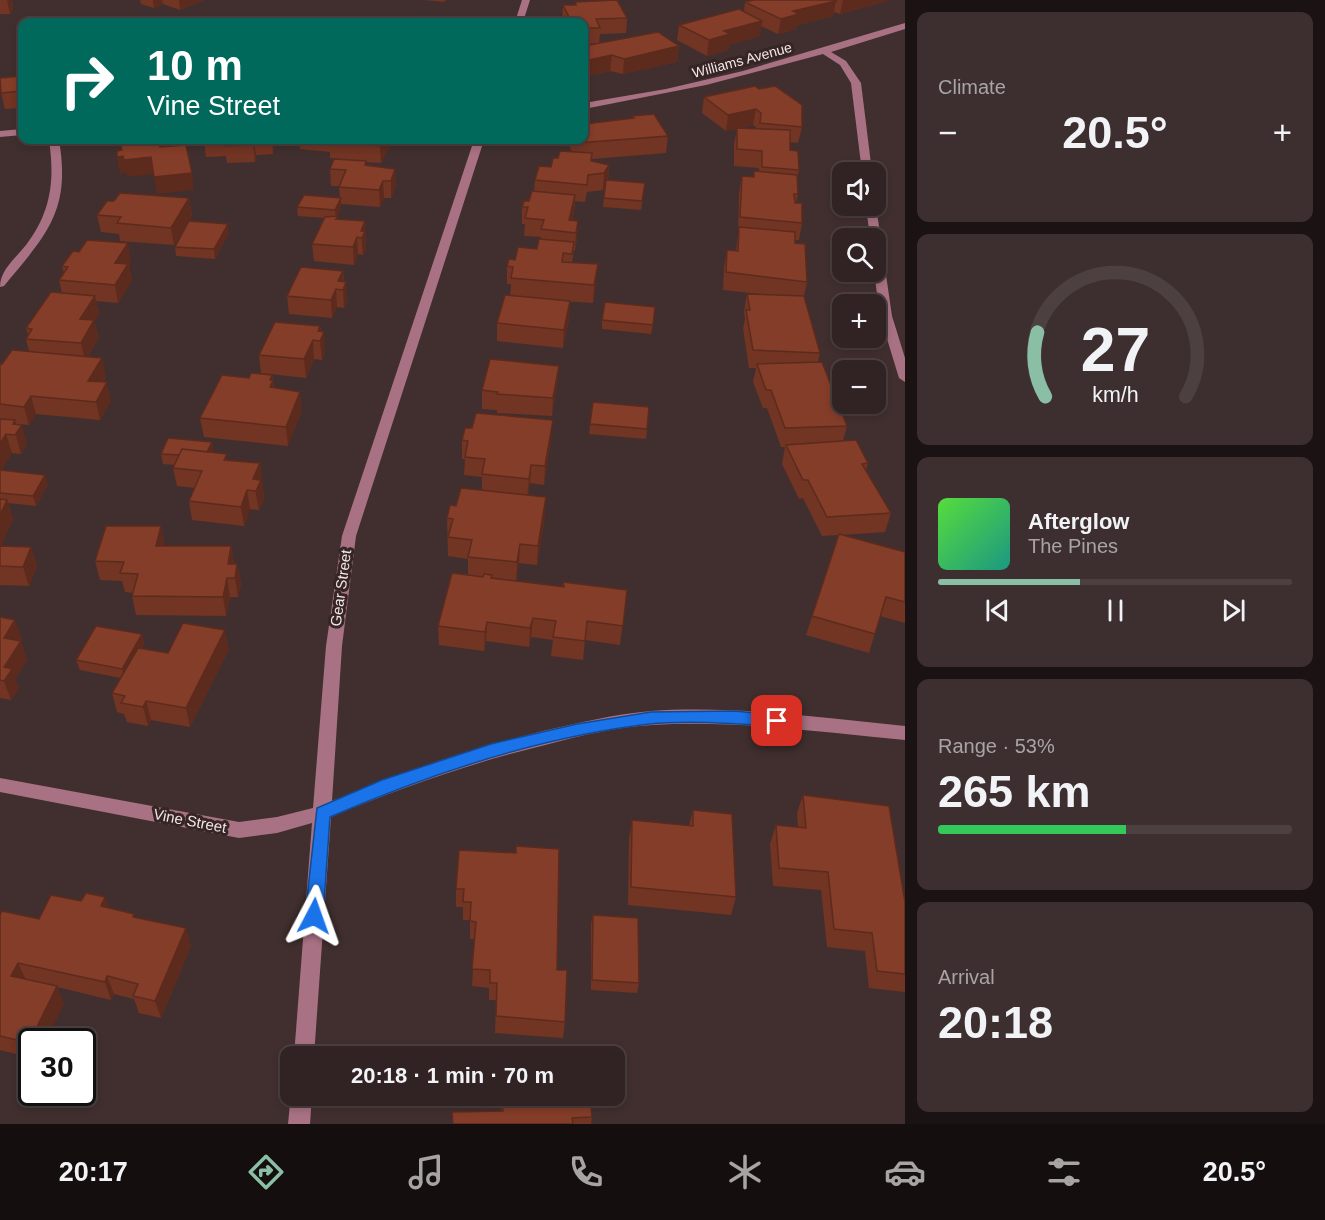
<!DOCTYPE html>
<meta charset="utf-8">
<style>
:root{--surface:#312323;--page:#3d2f30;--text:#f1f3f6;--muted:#a8a4a6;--line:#4c4041;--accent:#8abfa5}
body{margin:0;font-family:Arial,sans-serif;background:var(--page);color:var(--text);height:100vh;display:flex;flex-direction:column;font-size:22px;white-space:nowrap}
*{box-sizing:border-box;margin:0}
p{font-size:20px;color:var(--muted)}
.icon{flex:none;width:33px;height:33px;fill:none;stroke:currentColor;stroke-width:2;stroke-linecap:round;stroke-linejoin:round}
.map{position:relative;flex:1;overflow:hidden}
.details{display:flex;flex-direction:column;gap:12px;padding:12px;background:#1b1313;width:420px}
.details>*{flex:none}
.hud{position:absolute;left:18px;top:18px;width:570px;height:126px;border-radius:12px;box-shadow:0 3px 9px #0003,0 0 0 2px var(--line);background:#00695c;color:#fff;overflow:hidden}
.buttons{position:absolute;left:832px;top:162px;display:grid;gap:12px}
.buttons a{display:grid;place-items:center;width:54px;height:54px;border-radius:12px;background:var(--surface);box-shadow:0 3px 9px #0003,0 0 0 2px var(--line);font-size:30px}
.speed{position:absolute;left:18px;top:1028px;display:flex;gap:12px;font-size:30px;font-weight:700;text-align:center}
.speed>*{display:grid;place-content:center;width:78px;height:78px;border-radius:50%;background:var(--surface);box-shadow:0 3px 9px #0003,0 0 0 2px var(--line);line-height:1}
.speed .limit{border:3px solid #111;border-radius:9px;background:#fff;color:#111}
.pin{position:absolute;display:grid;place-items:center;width:51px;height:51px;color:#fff;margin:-26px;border-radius:12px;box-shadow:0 3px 9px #0006}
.me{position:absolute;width:66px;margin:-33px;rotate:4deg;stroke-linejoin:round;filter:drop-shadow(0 0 4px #0008)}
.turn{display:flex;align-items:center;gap:21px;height:126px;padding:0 30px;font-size:27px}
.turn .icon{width:78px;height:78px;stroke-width:2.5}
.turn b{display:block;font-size:42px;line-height:51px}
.big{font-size:45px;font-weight:700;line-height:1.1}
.details .tile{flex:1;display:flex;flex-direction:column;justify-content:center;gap:9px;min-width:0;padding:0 21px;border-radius:12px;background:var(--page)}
.details .dial{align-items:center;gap:0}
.dial svg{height:156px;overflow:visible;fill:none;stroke:var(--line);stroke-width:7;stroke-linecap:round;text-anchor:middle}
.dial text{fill:var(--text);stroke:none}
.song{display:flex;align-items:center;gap:18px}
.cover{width:72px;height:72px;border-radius:9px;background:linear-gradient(135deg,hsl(110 70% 55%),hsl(170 70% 35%))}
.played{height:6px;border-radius:3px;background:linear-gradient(90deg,var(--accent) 40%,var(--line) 40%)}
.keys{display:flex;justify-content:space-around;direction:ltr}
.heat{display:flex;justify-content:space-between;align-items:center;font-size:33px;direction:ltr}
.charge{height:9px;border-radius:4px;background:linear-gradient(90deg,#34c759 53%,var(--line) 0)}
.trip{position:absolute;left:280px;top:1046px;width:345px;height:60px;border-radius:12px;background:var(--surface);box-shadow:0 3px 9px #0003,0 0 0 2px var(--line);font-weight:700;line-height:60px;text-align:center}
.tab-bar{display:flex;height:96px;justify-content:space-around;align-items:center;background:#140e0e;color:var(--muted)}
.tab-bar .icon{width:42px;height:42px}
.tab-bar .selected{color:var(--accent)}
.tab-bar b{font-size:27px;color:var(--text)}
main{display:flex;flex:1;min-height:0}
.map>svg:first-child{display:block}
</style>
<main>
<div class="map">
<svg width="905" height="1124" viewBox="0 0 905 1124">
<rect width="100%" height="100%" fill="#412f2f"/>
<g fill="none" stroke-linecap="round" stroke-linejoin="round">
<path fill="#a97284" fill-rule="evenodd" d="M522,0H530L523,22H515Z
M905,23V29L831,52L846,61L861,83L872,172H862L851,83L840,65L823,54L706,85L584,109V103L666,89L743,71Z
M22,129V135L0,137V131Z
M49,140H59C71,211 47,234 4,286L0,287C0,270 15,259 26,245C51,212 55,181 49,140Z
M474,140H484L356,536L342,646L332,801C400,772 471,749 543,731C578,723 615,714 651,711C735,705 821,718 905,726V740C821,732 736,720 652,725C618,727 582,735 549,744C474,762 402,787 331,817L314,1056H294L312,823L277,833L239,838L0,792V778L239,822L277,817L313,808L326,646L342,536Z
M866,206H876L892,316L905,358V382L899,378L880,316L874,272L876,238H870Z
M291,1093L312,1095L310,1124H288Z"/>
</g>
<path fill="#723423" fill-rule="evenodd" d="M0,0H12L13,8L10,14H1L0,15Z
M140,0H204L180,10L163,4L154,8L141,4Z
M424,0H446L444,2Z
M754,0H891L840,14L834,12L833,16L797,25L796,29L778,34L761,26L760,36L729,45L728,50L707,56L677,40L679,25L744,12L745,2Z
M575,2L627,18L626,33L600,34L599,43L584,44V22H562V20L563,5H575Z
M584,46H679L677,62L623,74L610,71L584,77Z
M22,76V108L5,109L1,93Z
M755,86L802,127L798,143L790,142V150L799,170L797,180L798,194L796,203L802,223L799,240H795V243L807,282L804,296L820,353L818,362L847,426L843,441L868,463L866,470L891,513L885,532L842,535L905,552V623L880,616L869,653L806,635L839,535L822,536L803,498L799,499L782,464L785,447H781L767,408H763L753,382L756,368H749L743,328L745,319L744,312L747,294H760L723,290L724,267L727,250H736L738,235L739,193L742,176L753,177L754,171H759V168L734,166V145L737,129L726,131L702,113L704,97ZM753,125L758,129L739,128Z
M632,116L668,136L666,153L592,159V161L609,165L608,180L645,183L641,210L603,207L605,185L603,190L587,192L585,202L575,201L574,212L572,220L578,221L577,238L575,250H574L572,263L596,282L593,303L562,301H570L569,319L563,348L497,341V323L510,296L511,284H507V266L515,260L537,249L541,239V237L524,236L525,224H522V207L529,201L534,192L535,180L551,167L558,158L572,152L569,145V140H584L585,124L632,118Z
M204,140H274L273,154L256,155L255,162L227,163L226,156L206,157Z
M299,140H391V144L381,163L366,162V165L395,169L396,186L391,198H384L380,207L341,204V207L337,216L338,219L365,221L366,249L363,255L358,254L354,265L314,261L312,244L324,218L298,216L297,207L340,198L339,186H331L330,169L348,160L330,158V152L300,149Z
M189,198L192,215L174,245L120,241L119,234L101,232L97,215L114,201Z
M229,233L215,259L176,256L175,247Z
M131,261L129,265L132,281L118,303L96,301L99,314L94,321L99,338L88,356L106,376L103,382L111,401L100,420L36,414L29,425L16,424L27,443L21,454L12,453L1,470L48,484L36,506L8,503L13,519L1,546L31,547L37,566L29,586L0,585V363L2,364L29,351L26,339L28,335L26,328L62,293L59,280L64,273L62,266Z
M343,271L347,300L344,308L337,307L332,318L289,314L287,296Z
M602,320L653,325L651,334L602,329Z
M320,326L325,350L322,360L314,359L306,378L261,373L259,355Z
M559,366L557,384L552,416L497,413V410L482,409V390Z
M272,375L274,387L302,410L288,446L204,437L200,418L249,378Z
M593,402L647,429L646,439L589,434Z
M551,439L544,485L530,483L528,495L545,516L537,565L519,563L516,581L562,587L563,582L627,590L620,645L585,640L583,660L551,656L553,640L531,637L529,647L486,641L484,651L439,645L438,626L468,575V559L448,556L447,518L482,490V477L464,475L465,459H462V440Z
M213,452L228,460L260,463L264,499L259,510L250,509L244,526L192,520L189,501L195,488L177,486L173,468L175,465L163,464L161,454L214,452Z
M165,546H231L234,564H237L241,583L238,597H230L226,616L136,615L132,596L133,593L125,592L122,581L100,580L95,561Z
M0,617L22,639L21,641L27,660L15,679L19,688L11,700L0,698Z
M142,634L144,644L142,648L168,653L229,649L190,727L151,720L148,726L127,722L124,714L117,712L112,693L121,678L80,670L76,660Z
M803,795L905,902V992L869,988L865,951L827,947L821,890L773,886L770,844L776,825L798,828L797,813Z
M693,810L736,897L731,915L628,905L629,839L632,820L689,826Z
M459,850L557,970L565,1022L563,1038L495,1033L496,1000H489V988L472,986L475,939H470V920H463V907H456V889Z
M109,908L135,918L191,946L161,1018L139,1013L134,999L114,994L111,1000L57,987L64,1004L32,1041V1058L0,1050V915L39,919Z
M593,915L639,983L637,993L591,990V924Z
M500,1095H582V1099L592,1117L591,1124H452L501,1111Z"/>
<path fill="#5c2b1d" d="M7,0H12L13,8L10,14Z
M153,0H162L163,4L154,8Z
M179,0H204L180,10Z
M843,0H891L840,14Z
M836,1L833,16L797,25L796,29L778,34L781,19L793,11Z
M762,21L760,36L729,45L728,50L707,56L709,40L724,31Z
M679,46L677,62L623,74L624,59Z
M612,55L610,71L584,77V61Z
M756,109L753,125L726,131L728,115Z
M254,140L256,155L255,162L253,145Z
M272,140H274L273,154Z
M384,140H391V144L381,163L380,146Z
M123,156L151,157L154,174L127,177L126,173L120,174L117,157Z
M609,165L608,181L603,190L604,173Z
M395,169L396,186L391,198V181Z
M192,173L194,190L157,194L154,177Z
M383,181L384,198L380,207L379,190Z
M575,195L574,212L569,232V220Z
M189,198L192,215L174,245L171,228Z
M341,198V207L336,219L335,210Z
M365,221L366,249L363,255L361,231Z
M578,221L577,238L575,250L576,233Z
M228,224L229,233L215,259L214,249Z
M357,237L358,254L354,265L353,247Z
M128,243L131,261L129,265L132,281L118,303L115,285V263Z
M598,264L596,282L593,303L594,285Z
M343,271L344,286L346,282L347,300L344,308L343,290L338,281Z
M336,289L337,307L332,318L331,300Z
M95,296L99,314L94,321L99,338L85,361L81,343L80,319Z
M570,301L569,319L563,348L564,330Z
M320,326L321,338L324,332L325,350L322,360L320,341L318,331Z
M313,340L314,359L306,378L304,359Z
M102,358L106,376L93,399L88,381Z
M559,366L557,384L552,416L553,398Z
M272,375L275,399L270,387V380Z
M107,382L111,401L100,420L96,402Z
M300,392L302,410L288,446L286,427Z
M31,396L36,414L29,425L24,407Z
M15,420L18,430L22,425L27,443L21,454L13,424Z
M553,420L551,439L544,485L545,466Z
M6,434L12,453L0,472V444Z
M212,442L214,452L207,468L205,458Z
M260,463L264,499L259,510L253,479Z
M531,465L530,483L527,498L529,479Z
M45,475L48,484L36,506L33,496Z
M247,490L250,509L244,526L241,507Z
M546,497L545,516L537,565L538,546Z
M7,500L13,519L0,549V515Z
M161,526L165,545L160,565L156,546Z
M520,544L519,563L516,581L517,562Z
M231,546L234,565L228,564Z
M31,547L37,566L29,586L23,567Z
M237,564L241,583L238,597L235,578Z
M227,578L230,597L226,616L223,597Z
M533,618L531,637L529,647L530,628Z
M15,620L22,639L10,657L4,638Z
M487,622L486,641L484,651L485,632Z
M225,630L229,649L190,727L186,708Z
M142,634L144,644L125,679L122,669Z
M21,641L27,660L15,679L19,688L11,700L4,681V667Z
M146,701L151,720L148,726L143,707Z
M105,897L112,915L101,906Z
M186,928L191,946L161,1018L155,1001Z
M18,963L26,980L11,976Z
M107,976L114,994L111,1000L105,982Z
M57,986L64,1004L46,1041H32V1047L29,1043Z"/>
<path fill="#843d29" stroke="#5c2b1d" stroke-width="1.5" d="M617,0L627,18L596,19L600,28H584V22H565L562,18L569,17L563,5H576L575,2Z
M754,0H834L836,1L793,11L799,14L781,19L745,2Z
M739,9L762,21L724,31L730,34L709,40L679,25Z
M658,32L679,46L624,59L612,55L584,61V46Z
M22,76V91L1,93L0,78Z
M755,86L759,89L775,86L802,105V127L760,123L761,113L756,109L728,115L704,97Z
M654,114L668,136L577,143L575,140H584V128H587L585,124L634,118L632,116Z
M737,128L790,130V150L798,151L799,170L762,167V151L737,149Z
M120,140H158L160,147L186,145L192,173L154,177L151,157L124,160L123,156L117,157V151L122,150Z
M204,140H254L253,145L225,146V140L204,141Z
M330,140H384L380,146L329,142Z
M560,151L592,153L591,161L609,165L604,173L588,175L587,185L535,180L539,166L551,167L553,158H558Z
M334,159L366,161L365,165L395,169L391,181H383L379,190L339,187L346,170L330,169Z
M754,171L797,175L798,194H794L795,203H802V223L740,217L742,176L754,177Z
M606,180L645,183L642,201L604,198Z
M532,191L575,195L569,220L578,221L576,233L541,229L544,220L525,218L528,207H522L524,201H529Z
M120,193L189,198L171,228L117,223L121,217L97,215L107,201H114Z
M304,195L341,198L335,210L297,207Z
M338,216L336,219L365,221L361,231H365L362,238L357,237L353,247L312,244L325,217Z
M189,221L228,224L214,249L175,247Z
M739,227L795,232V243L805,244L807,282L726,272L727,250L738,251Z
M539,239L574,242L572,254L563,253L562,262L598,264L594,285L511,278L513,267L507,266L509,259L515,260L518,247L537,249Z
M87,240L128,243L115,263L128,264L115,285L59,280L68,267L62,266L73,251L79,252Z
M301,267L343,271L338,281L346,282L343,290L336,289L331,300L287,296Z
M51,292L95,296L80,319L94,320L81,343L26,339L32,329L26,328Z
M747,294L804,296L820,353L753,350L746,310H750Z
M505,295L570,301L564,330L497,323Z
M605,302L655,307L653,325L602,320Z
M275,322L320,326L318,331L324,332L320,341L313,340L304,359L259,355Z
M12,350L102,358L88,381L107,382L96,402L31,396L24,407L0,404V363L2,364Z
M490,359L559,366L553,398L497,394L498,392L482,390Z
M822,362L847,426L785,428L771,390H766L757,364Z
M251,373L272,375L270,380H273L270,387L300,392L286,427L200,418L222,375L249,378Z
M593,402L649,407L647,429L590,424Z
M476,413L553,420L545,466L531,465L529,479L482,474L485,459L465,457L468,441L462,440L465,428H472Z
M0,419L15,420L13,424L22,425L15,435L6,434L0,444Z
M168,438L212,442L207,452L182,449L179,455L161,454Z
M856,440L868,463L862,464L891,513L827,517L808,480H803L786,445Z
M182,449L227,454L224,460L260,463L253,479L261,480L256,491L247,490L241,507L189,501L202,471L173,468Z
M0,470L45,475L33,496L0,493Z
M461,488L546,497L538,546L520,544L517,562L468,557L472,540L448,537L453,519L447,518L450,505L456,506Z
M0,499L7,500L0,515Z
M106,526H161L156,546H231L228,564H237L235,578H227L223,597L132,596L138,574L120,573L124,562L95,561Z
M839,534L905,552V602L886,597L875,634L812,616Z
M0,546L31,547L23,567L0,566Z
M452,573L483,577L484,574L492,575L491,578L564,587L563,582L627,590L623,626L587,621L585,641L553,637L556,621L533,618L530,628L487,622L485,632L438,626Z
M0,617L15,620L4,638L21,641L4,667L12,669L4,681L0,680Z
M183,623L225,630L186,708L146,701L143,707L121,703L125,696L112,693L138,648L168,653Z
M96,626L142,634L122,669L76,660Z
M803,795L889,806L905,902V974L877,971L872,933L834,929L828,872L779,868L776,825L806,828Z
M693,810L732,814L736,897L631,887L632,820L693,826Z
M516,846L559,849L557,970H567L565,1022L496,1016L497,983H490V970L472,969L476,922L470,921L471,902H463L464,889H456L459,850L516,853Z
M86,893L105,897L101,906L134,914L133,917L186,928L155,1001L133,996L138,984L107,976L105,982L18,963L11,976L57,986L29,1043L0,1036V915L2,911L39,919L51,895L81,901Z
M593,915L638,918L639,983L592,980Z
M502,1095H582V1099H590L592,1117L572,1118L573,1124H453L452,1112L503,1111Z"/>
<path fill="#1a73e8" stroke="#114b97" stroke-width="1.5" d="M734,711L777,715L784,721L777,727C735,723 691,720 649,724C539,737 432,773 330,817L323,916L320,922L314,924L308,922L305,916L317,808L382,780L491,744L577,724L651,712Z"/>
<g text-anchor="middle" stroke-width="6" stroke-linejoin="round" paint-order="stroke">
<g font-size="14" fill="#f1e5e5" stroke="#362525">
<text transform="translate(742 60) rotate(-15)" y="5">Williams Avenue</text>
</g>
<g font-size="15" fill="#f1e5e5" stroke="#362525">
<text transform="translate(341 588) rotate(-82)" y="5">Gear Street</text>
<text transform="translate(190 821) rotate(11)" y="5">Vine Street</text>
</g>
</g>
</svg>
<div class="buttons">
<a><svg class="icon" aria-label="sound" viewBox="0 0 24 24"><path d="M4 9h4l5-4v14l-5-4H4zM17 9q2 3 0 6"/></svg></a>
<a><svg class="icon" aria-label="search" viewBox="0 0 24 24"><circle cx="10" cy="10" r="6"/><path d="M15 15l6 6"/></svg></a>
<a>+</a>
<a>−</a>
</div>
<div class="speed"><div class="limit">30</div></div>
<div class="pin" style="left:777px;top:721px;background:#d93025"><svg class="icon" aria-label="arrive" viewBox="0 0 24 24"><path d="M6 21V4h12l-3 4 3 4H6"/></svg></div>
<svg class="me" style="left:314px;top:916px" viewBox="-20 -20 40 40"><path d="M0-17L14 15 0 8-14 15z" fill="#1a73e8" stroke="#fff" stroke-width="4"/></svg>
<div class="trip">20:18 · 1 min · 70 m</div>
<div class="hud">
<div class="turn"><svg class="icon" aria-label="right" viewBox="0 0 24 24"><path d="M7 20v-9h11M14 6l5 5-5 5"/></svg><div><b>10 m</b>Vine Street</div></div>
</div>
</div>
<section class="details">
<div class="tile"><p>Climate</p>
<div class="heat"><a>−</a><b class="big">20.5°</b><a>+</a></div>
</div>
<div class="tile dial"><svg viewBox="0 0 100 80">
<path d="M14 69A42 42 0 1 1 86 69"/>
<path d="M14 69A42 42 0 0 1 10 36" stroke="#8abfa5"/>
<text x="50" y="56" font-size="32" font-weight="700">27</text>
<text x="50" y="72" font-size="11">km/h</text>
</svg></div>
<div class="tile">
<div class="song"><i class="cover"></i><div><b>Afterglow</b><p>The Pines</p></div></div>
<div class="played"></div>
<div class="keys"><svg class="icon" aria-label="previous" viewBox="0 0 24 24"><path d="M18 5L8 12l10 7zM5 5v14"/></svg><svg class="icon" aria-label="pause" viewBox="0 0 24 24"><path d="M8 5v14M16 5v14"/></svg><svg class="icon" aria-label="next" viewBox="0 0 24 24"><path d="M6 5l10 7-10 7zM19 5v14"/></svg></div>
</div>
<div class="tile"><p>Range · 53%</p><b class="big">265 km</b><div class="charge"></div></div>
<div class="tile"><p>Arrival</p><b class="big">20:18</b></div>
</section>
</main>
<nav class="tab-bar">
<b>20:17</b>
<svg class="icon selected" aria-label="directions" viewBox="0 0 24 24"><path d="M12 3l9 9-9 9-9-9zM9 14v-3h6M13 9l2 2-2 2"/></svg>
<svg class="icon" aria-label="music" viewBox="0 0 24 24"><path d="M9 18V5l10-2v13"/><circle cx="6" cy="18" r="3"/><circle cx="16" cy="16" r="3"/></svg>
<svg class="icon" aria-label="phone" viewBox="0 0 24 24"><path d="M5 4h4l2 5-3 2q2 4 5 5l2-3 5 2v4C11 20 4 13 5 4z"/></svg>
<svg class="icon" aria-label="climate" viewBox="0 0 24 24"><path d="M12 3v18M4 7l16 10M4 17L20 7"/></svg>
<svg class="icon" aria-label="car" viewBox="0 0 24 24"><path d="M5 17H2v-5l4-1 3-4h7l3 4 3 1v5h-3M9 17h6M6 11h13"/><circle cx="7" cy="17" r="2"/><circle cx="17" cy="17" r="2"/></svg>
<svg class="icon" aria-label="filters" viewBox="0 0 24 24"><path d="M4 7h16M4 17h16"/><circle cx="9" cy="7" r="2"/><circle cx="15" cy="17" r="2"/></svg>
<b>20.5°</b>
</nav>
